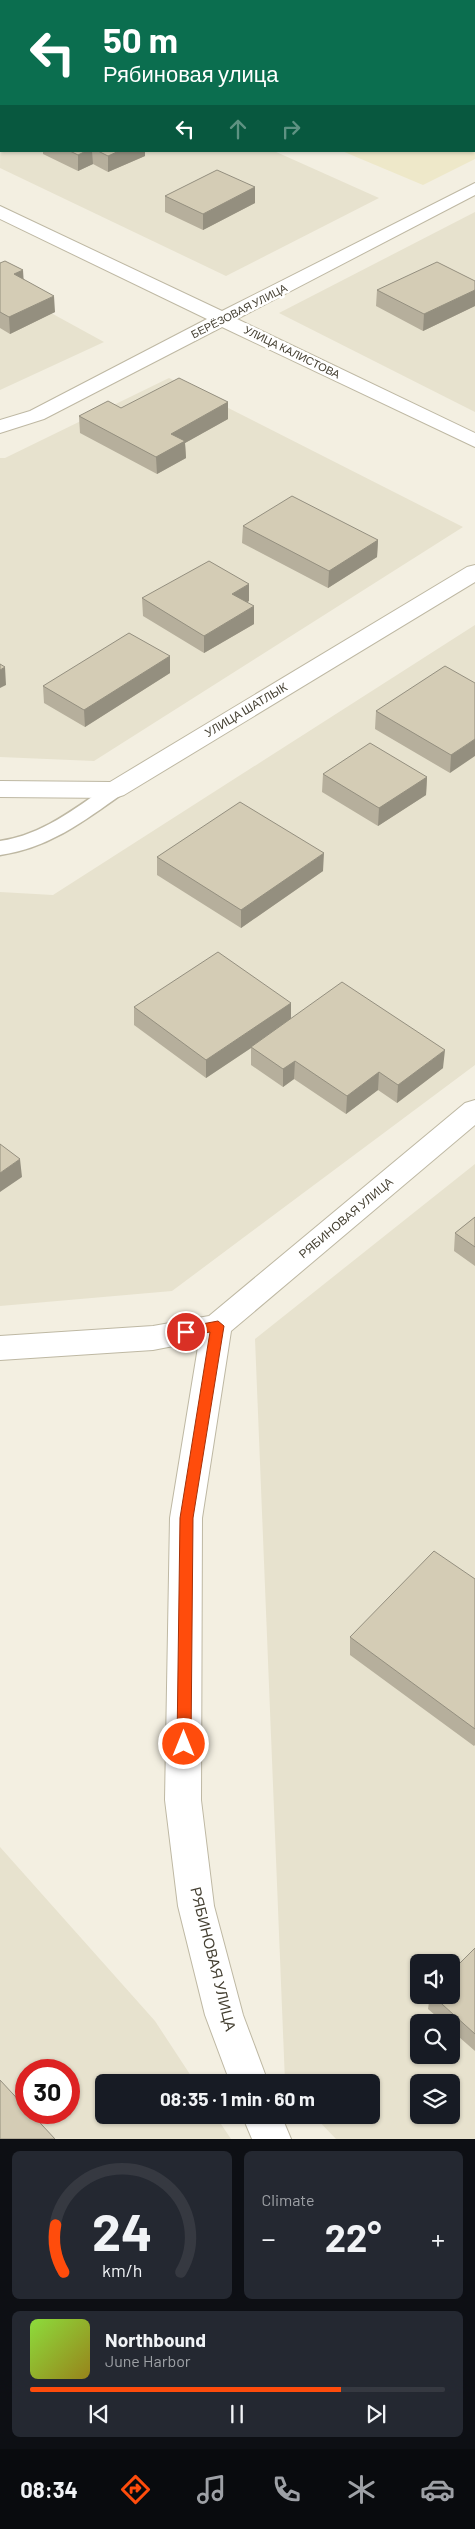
<!DOCTYPE html>
<meta charset="utf-8">
<style>
:root{--surface:#171b24;--page:#242831;--text:#f1f3f6;--muted:#9ea1a6;--line:#363941;--accent:#ff4c0c}
body{margin:0;font-family:Barlow,sans-serif;background:var(--page);color:var(--text);height:100vh;display:flex;flex-direction:column;font-size:19px;white-space:nowrap}
*{box-sizing:border-box;margin:0}
p{font-size:16px;color:var(--muted)}
.icon{flex:none;width:28px;height:28px;fill:none;stroke:currentColor;stroke-width:2;stroke-linecap:round;stroke-linejoin:round}
.map{position:relative;height:2139px;overflow:hidden}
.panel{display:flex;flex-direction:column;gap:12px;padding:12px;background:#0d0f14;flex:1}
.panel>*{flex:none}
.top-card{position:absolute;left:0px;top:0px;width:475px;height:152px;box-shadow:0 1px 4px #0004;background:#0b6e4f;color:#fff;overflow:hidden}
.controls{position:absolute;left:410px;top:1954px;display:grid;gap:10px}
.controls a{display:grid;place-items:center;width:50px;height:50px;border-radius:8px;background:var(--surface);box-shadow:0 1px 4px #0004;font-size:25px}
.speed{position:absolute;left:15px;top:2059px;display:flex;gap:10px;font-size:25px;font-weight:700;text-align:center}
.speed>*{display:grid;place-content:center;width:65px;height:65px;border-radius:50%;background:var(--surface);box-shadow:0 1px 4px #0004;line-height:1}
.speed .limit{border:8px solid #d22;background:#fff;color:#111}
.pin{position:absolute;display:grid;place-items:center;width:42px;height:42px;color:#fff;margin:-21px;border:2px solid #fff;border-radius:50%;box-shadow:0 1px 5px #0007}
.me{position:absolute;width:55px;margin:-28px;rotate:0deg;stroke-linejoin:round;filter:drop-shadow(0 0 4px #0008)}
.turn{display:flex;align-items:center;gap:18px;height:105px;padding:0 20px;font-size:22px}
.turn .icon{width:65px;height:65px;stroke-width:2.5}
.turn b{display:block;font-size:35px;line-height:42px}
.lanes{display:flex;align-items:center;height:48px;padding:0 20px;background:#0003;justify-content:center;gap:25px;direction:ltr}
.lanes .off{opacity:.35}
.big{font-size:38px;font-weight:700;line-height:1.1}
.panel .tile{flex:1;display:flex;flex-direction:column;justify-content:center;gap:8px;min-width:0;padding:0 18px;border-radius:8px;background:var(--page)}
.panel .dial{align-items:center;gap:0}
.dial svg{height:130px;overflow:visible;fill:none;stroke:var(--line);stroke-width:7;stroke-linecap:round;text-anchor:middle}
.dial text{fill:var(--text);stroke:none}
.song{display:flex;align-items:center;gap:15px}
.cover{width:60px;height:60px;border-radius:8px;background:linear-gradient(135deg,hsl(90 70% 55%),hsl(50 70% 35%))}
.played{height:5px;border-radius:2px;background:linear-gradient(90deg,var(--accent) 75%,var(--line) 75%)}
.keys{display:flex;justify-content:space-around;direction:ltr}
.heat{display:flex;justify-content:space-between;align-items:center;font-size:28px;direction:ltr}
.panel .tiles{flex:1;display:grid;gap:12px;grid-template-columns:1fr 1fr}
.tile:last-child{grid-column:span 2}
.trip{position:absolute;left:95px;top:2074px;width:285px;height:50px;border-radius:8px;background:var(--surface);box-shadow:0 1px 4px #0004;font-weight:700;line-height:50px;text-align:center}
.tab-bar{display:flex;height:80px;justify-content:space-around;align-items:center;background:#090b0e;color:var(--muted)}
.tab-bar .icon{width:35px;height:35px}
.tab-bar .active{color:var(--accent)}
.tab-bar b{font-size:22px;color:var(--text)}
.map>svg:first-child{display:block}
</style>
<div class="map">
<svg width="475" height="2139" viewBox="0 0 475 2139">
<rect width="100%" height="100%" fill="#f3efe1"/>
<path fill="#e7e2ce" fill-rule="evenodd" d="M1,83V151H274L379,198L226,276L0,168Z
M475,212V412L279,313Z
M0,285L104,342L0,390Z
M169,378L463,527L94,761L0,757V458H5Z
M475,625V1065L172,1291L0,1306V892L53,895Z
M475,1164V2139H336L313,2115H371V2082H285L255,1339ZM419,1962H451V1995H419ZM419,2022H451V2055H419ZM419,2082H451V2115H419Z
M0,1847L155,2021L195,2082H104V2115H215L231,2139H0ZM26,2070H69V2112H26Z"/>
<path fill="#eee8c9" d="M211,0H475V159L423,185L342,151H474V1H208Z"/>
<g fill="none" stroke-linecap="round" stroke-linejoin="round">
<g stroke="#beb8a3" stroke-width="3">
<path id="lane" d="M474,82H475V91H474Z
M115,784L122,786L125,790L122,794C83,822 48,848 0,855V841C42,835 74,809 108,786Z"/>
</g>
<g stroke="#beb8a3" stroke-width="2">
<path id="street" d="M475,183V195L237,319L475,433V447L222,327L44,419L0,433V420L30,411L207,319L0,219V206L222,311Z
M475,565V582L124,795L115,798L0,797V781L110,782L467,567Z
M475,1100V1125L231,1331L202,1518L201,1800L214,1906L243,2015L268,2082H230L205,2015L178,1906L165,1800L170,1518L199,1341L153,1350L0,1360V1336L153,1326L209,1316L465,1103Z
M242,2115H281L291,2139H252Z"/>
</g>
<use href="#lane" fill="#fff" fill-rule="evenodd"/>
<use href="#street" fill="#fff" fill-rule="evenodd"/>
</g>
<path fill="#b6af9c" d="M0,0H58L54,1H1V14L0,13Z
M475,0V58L474,57V1Z
M1,86V133L0,132V87Z
M43,151H145V156L108,172L93,164L78,171L43,154Z
M255,187V203L203,230L165,212V196Z
M0,263L24,279L55,312L10,334L0,328Z
M475,281V306L423,331L376,306L377,290Z
M228,402V419L185,443L186,458L157,474L80,433L79,416L121,408Z
M243,526L378,540L377,557L328,588L242,543Z
M142,598L249,601L247,602L254,624L204,653L143,616Z
M170,656V673L85,727L44,703L43,686Z
M475,683L450,773L375,729L376,711Z
M323,774L427,777L426,795L378,826L322,792Z
M157,857L323,871L241,928L157,875Z
M291,1003V1019L443,1068L397,1103L378,1090L346,1114L294,1079L283,1087L251,1065V1048L206,1078L134,1025V1007Z
M475,1217V1266L454,1251L455,1233Z
M475,1579V1745L474,1746L350,1655V1637Z
M475,1948V2051L451,2030V2022H443L428,2009L430,1995H451Z"/>
<path fill="#948f7f" d="M18,0H58L54,1H15Z
M86,151H92L93,164L78,171V155Z
M119,151H145V156L108,172V156Z
M255,187V203L203,230V214Z
M23,270L24,286L14,274Z
M475,290V306L423,331L424,314Z
M54,296L55,312L10,334L9,317Z
M228,402V419L185,443L186,458L157,474L156,457L171,434Z
M378,540L377,557L328,588L329,571Z
M249,584V601L232,611V594Z
M254,606V624L204,653V636Z
M170,656V673L85,727L84,710Z
M5,667L6,685L0,688V670Z
M475,739V756L450,773L451,755Z
M427,777L426,795L378,826L379,808Z
M324,853L323,871L241,928V910Z
M291,1003V1021L251,1047V1048L206,1078V1060Z
M445,1050L443,1068L397,1103L398,1085Z
M295,1061L294,1079L283,1087V1069Z
M379,1072L378,1090L346,1114L347,1096Z
M20,1159L22,1177L0,1192V1173Z"/>
<path fill="#d4ccb5" stroke="#948f7f" d="M3,0H18L15,1H6Z
M247,0H475V38H474V1H244Z
M1,86V118L0,117V87Z
M70,151H86L78,155Z
M98,151H119L108,156Z
M217,170L255,187L203,214L165,196Z
M5,261L23,270L14,274L54,296L9,317L0,312V263Z
M437,262L475,281V290L424,314L377,290Z
M179,378L228,402L171,434L185,441L156,457L79,416L108,401L121,408Z
M292,496L378,540L329,571L243,526Z
M209,561L249,584L232,594L254,606L204,636L142,598Z
M129,633L170,656L84,710L43,686Z
M0,664L5,667L0,670Z
M445,666L475,683V739L451,755L376,711Z
M370,743L427,777L379,808L323,774Z
M240,802L324,853L241,910L157,857Z
M218,952L291,1003L206,1060L134,1007Z
M342,982L445,1050L398,1085L379,1072L347,1096L295,1061L283,1069L251,1047Z
M0,1144L20,1159L0,1173Z
M475,1217V1247L455,1233Z
M434,1551L475,1579V1729L350,1637Z
M475,1948V2034L432,1995H451V1972Z
M0,2080L26,2108V2112H30L55,2139H0Z"/>
<path fill="#ff4c0c" stroke="#a63108" d="M218,1321L224,1326L193,1518L191,1744L189,1748L184,1750L179,1748L177,1744L180,1518L210,1332L186,1337L179,1332L186,1327Z"/>
<g text-anchor="middle" stroke-width="5" stroke-linejoin="round" paint-order="stroke">
<g font-size="11" fill="#443f31" stroke="#fff">
<text transform="translate(239 311) rotate(-27)" y="4">БЕРЁЗОВАЯ УЛИЦА</text>
<text transform="translate(292 352) rotate(26)" y="4">УЛИЦА КАЛИСТОВА</text>
</g>
<g font-size="12" fill="#443f31" stroke="#fff">
<text transform="translate(246 710) rotate(-31)" y="4">УЛИЦА ШАТЛЫК</text>
<text transform="translate(346 1218) rotate(-40)" y="4">РЯБИНОВАЯ УЛИЦА</text>
</g>
<g font-size="15" fill="#443f31" stroke="#fff">
<text transform="translate(213 1959) rotate(76)" y="5">РЯБИНОВАЯ УЛИЦА</text>
</g>
</g>
</svg>
<div class="controls">
<a><svg class="icon" aria-label="sound" viewBox="0 0 24 24"><path d="M4 9h4l5-4v14l-5-4H4zM17 9q2 3 0 6"/></svg></a>
<a><svg class="icon" aria-label="search" viewBox="0 0 24 24"><circle cx="10" cy="10" r="6"/><path d="M15 15l6 6"/></svg></a>
<a><svg class="icon" aria-label="layers" viewBox="0 0 24 24"><path d="M12 4l9 5-9 5-9-5zM3 14l9 5 9-5"/></svg></a>
</div>
<div class="speed"><div class="limit">30</div></div>
<div class="pin" style="left:186px;top:1332px;background:#d93025"><svg class="icon" aria-label="arrive" viewBox="0 0 24 24"><path d="M6 21V4h12l-3 4 3 4H6"/></svg></div>
<svg class="me" style="left:184px;top:1744px" viewBox="-20 -20 40 40"><circle r="17" fill="#ff4c0c" stroke="#fff" stroke-width="3"/><path d="M0-11L8 9 0 5-8 9z" fill="#fff"/></svg>
<div class="trip">08:35 · 1 min · 60 m</div>
<div class="top-card">
<div class="turn"><svg class="icon" aria-label="left" viewBox="0 0 24 24"><path d="M17 20v-9H6M10 6l-5 5 5 5"/></svg><div><b>50 m</b>Рябиновая улица</div></div>
<div class="lanes"><svg class="icon" aria-label="left" viewBox="0 0 24 24"><path d="M17 20v-9H6M10 6l-5 5 5 5"/></svg><svg class="icon off" aria-label="ahead" viewBox="0 0 24 24"><path d="M12 20V5M6 11l6-6 6 6"/></svg><svg class="icon off" aria-label="right" viewBox="0 0 24 24"><path d="M7 20v-9h11M14 6l5 5-5 5"/></svg></div>
</div>
</div>
<section class="panel">
<div class="tiles">
<div class="tile dial"><svg viewBox="0 0 100 80">
<path d="M14 69A42 42 0 1 1 86 69"/>
<path d="M14 69A42 42 0 0 1 9 40" stroke="#ff4c0c"/>
<text x="50" y="56" font-size="32" font-weight="700">24</text>
<text x="50" y="72" font-size="11">km/h</text>
</svg></div>
<div class="tile"><p>Climate</p>
<div class="heat"><a>−</a><b class="big">22°</b><a>+</a></div>
</div>
<div class="tile">
<div class="song"><i class="cover"></i><div><b>Northbound</b><p>June Harbor</p></div></div>
<div class="played"></div>
<div class="keys"><svg class="icon" aria-label="previous" viewBox="0 0 24 24"><path d="M18 5L8 12l10 7zM5 5v14"/></svg><svg class="icon" aria-label="pause" viewBox="0 0 24 24"><path d="M8 5v14M16 5v14"/></svg><svg class="icon" aria-label="next" viewBox="0 0 24 24"><path d="M6 5l10 7-10 7zM19 5v14"/></svg></div>
</div>
</div>
</section>
<nav class="tab-bar">
<b>08:34</b>
<svg class="icon active" aria-label="directions" viewBox="0 0 24 24"><path d="M12 3l9 9-9 9-9-9zM9 14v-3h6M13 9l2 2-2 2"/></svg>
<svg class="icon" aria-label="music" viewBox="0 0 24 24"><path d="M9 18V5l10-2v13"/><circle cx="6" cy="18" r="3"/><circle cx="16" cy="16" r="3"/></svg>
<svg class="icon" aria-label="phone" viewBox="0 0 24 24"><path d="M5 4h4l2 5-3 2q2 4 5 5l2-3 5 2v4C11 20 4 13 5 4z"/></svg>
<svg class="icon" aria-label="climate" viewBox="0 0 24 24"><path d="M12 3v18M4 7l16 10M4 17L20 7"/></svg>
<svg class="icon" aria-label="car" viewBox="0 0 24 24"><path d="M5 17H2v-5l4-1 3-4h7l3 4 3 1v5h-3M9 17h6M6 11h13"/><circle cx="7" cy="17" r="2"/><circle cx="17" cy="17" r="2"/></svg>
</nav>
